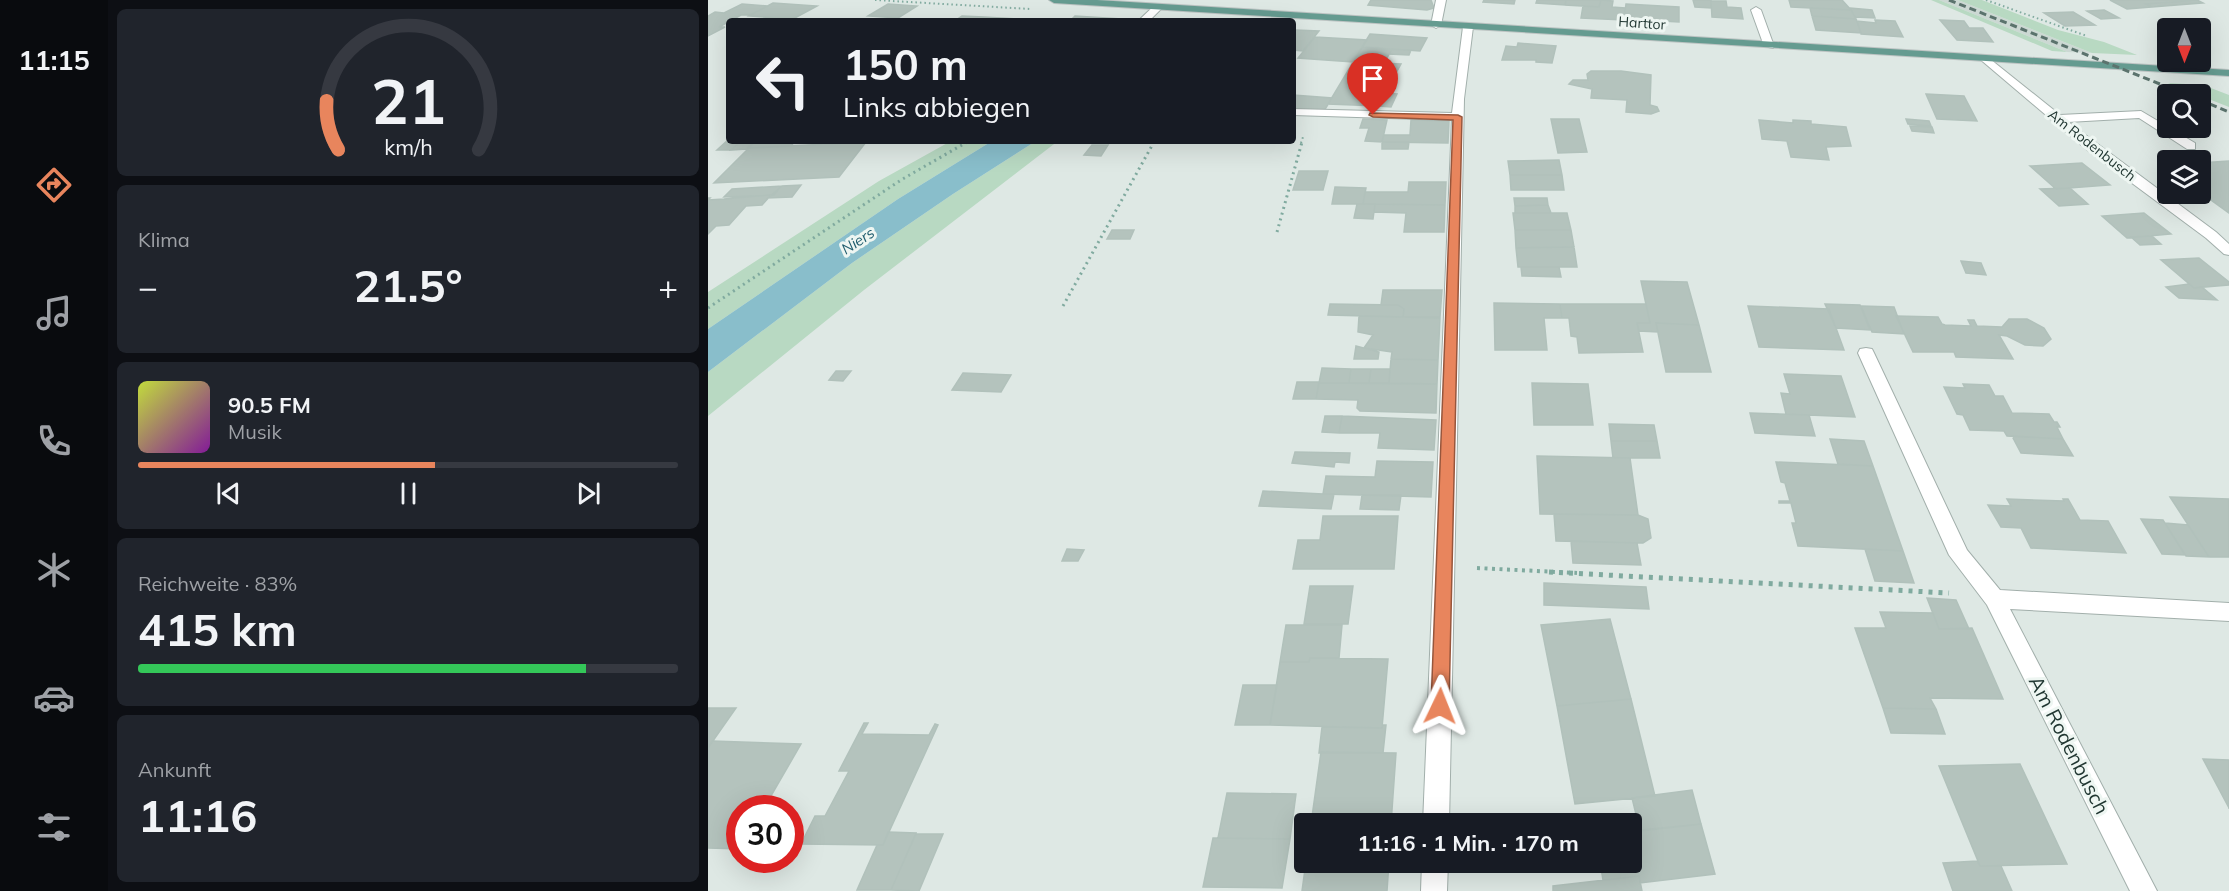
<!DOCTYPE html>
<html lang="de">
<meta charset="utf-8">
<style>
:root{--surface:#171b24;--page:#20242c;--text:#f1f3f6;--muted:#9ea1a6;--line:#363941;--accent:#e8855d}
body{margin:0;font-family:Mulish,sans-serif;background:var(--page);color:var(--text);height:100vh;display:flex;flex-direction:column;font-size:22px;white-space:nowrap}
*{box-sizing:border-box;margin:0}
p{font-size:20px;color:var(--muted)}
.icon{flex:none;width:33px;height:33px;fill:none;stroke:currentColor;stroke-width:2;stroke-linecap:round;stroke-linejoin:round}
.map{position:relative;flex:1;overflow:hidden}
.drawer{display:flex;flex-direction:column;gap:9px;padding:9px;background:#0d0f14;width:600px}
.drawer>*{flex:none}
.hud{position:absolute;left:18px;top:18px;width:570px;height:126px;border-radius:6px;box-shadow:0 6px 24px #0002;background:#171b24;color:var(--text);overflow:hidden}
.needle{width:39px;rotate:180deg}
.fabs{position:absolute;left:1449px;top:18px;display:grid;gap:12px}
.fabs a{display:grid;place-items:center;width:54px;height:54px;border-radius:6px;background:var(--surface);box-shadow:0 6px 24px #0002;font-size:30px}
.speed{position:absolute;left:18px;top:795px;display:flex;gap:12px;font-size:30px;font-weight:700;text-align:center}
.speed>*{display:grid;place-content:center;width:78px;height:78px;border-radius:50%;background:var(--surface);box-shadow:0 6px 24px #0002;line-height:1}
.speed .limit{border:9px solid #d22;background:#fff;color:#111}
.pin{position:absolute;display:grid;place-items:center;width:51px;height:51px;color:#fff;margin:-62px -26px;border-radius:50% 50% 50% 0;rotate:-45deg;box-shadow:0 0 6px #0007}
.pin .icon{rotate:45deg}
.me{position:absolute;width:66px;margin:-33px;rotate:2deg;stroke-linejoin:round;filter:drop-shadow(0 0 4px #0008)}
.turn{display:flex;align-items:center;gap:21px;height:126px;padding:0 18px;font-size:27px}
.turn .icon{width:78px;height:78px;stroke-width:2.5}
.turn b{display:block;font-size:42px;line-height:51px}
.big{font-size:45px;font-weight:700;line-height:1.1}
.drawer .tile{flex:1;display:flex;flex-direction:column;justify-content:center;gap:9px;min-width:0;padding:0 21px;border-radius:9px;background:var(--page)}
.drawer .dial{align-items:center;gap:0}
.dial svg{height:156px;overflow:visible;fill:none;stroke:var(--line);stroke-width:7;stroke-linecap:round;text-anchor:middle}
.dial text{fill:var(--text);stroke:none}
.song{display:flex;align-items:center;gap:18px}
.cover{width:72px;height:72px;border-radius:9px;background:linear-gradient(135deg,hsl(70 70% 55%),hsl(290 70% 35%))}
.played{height:6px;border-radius:3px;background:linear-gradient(90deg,var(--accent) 55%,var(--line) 55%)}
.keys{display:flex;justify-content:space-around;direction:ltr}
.heat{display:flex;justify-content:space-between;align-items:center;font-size:33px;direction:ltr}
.charge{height:9px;border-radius:4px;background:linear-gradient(90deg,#34c759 83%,var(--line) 0)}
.trip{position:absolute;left:586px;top:813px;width:348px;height:60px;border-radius:6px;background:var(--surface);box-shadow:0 6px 24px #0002;font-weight:700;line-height:60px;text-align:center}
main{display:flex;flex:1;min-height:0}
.menu{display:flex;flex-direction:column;width:108px;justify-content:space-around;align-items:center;background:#090b0e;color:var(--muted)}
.menu .icon{width:42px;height:42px}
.menu .selected{color:var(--accent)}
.menu b{font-size:27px;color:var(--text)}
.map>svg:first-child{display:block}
</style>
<main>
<nav class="menu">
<b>11:15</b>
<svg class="icon selected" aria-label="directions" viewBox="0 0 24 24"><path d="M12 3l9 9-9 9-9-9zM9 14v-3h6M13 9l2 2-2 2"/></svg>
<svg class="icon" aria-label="music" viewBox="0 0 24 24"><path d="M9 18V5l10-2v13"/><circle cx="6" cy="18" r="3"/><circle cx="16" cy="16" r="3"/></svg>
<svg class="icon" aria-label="phone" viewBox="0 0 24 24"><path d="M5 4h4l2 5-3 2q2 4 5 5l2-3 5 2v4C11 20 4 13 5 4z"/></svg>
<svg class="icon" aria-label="climate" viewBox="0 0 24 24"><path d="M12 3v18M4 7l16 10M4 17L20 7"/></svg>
<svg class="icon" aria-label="car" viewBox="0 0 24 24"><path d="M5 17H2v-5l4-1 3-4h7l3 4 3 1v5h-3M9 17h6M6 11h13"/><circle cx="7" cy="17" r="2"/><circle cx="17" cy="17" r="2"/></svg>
<svg class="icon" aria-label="filters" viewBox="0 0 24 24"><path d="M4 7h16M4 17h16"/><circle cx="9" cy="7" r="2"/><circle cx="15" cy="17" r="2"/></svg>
</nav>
<section class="drawer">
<div class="tile dial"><svg viewBox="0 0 100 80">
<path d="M14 69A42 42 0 1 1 86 69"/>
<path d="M14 69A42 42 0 0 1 8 44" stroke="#e8855d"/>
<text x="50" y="56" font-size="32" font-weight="700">21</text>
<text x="50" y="72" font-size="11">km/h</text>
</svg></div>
<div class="tile"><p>Klima</p>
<div class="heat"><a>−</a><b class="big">21.5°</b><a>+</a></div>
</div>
<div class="tile">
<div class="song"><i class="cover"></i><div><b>90.5 FM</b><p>Musik</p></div></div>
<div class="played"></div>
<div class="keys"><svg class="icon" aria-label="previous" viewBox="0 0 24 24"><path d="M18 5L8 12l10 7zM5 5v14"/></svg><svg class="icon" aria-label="pause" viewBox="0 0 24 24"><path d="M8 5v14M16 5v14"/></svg><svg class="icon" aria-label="next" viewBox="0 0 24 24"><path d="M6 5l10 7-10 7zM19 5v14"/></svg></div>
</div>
<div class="tile"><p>Reichweite · 83%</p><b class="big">415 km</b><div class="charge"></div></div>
<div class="tile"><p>Ankunft</p><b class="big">11:16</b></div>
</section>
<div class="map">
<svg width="1521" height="891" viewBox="0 0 1521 891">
<rect width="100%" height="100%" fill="#dee8e4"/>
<path fill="#ccd8d3" d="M1231,0H1250L1384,53L1359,52Z"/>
<path fill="#b8d9c2" d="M1223,0H1231L1359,52L1344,51Z
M1250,0H1274L1350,30L1396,42L1429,55L1384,53Z
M1460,83L1495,85L1521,95V107Z
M243,141H284L190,199L0,329V292L171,181Z
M328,141H350L156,290L0,416V372L144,263L245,194Z"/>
<path fill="#89becb" d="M284,141H328L245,194L144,263L0,372V329L190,199Z"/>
<path fill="#dee8e4" d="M499,0H539L520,21H477Z"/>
<path fill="#b4c3bd" stroke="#b1c1bb" stroke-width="1.5" d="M663,0H723L726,8L719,10L660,5Z
M776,0H807L806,4L775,2Z
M829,0H858L857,5L828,3Z
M858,0H893L891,7L857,5Z
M893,0L905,1L904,7L917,8L916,20L873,18L875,6L891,7Z
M985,0H1003V8L987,7Z
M1081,0H1134L1143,10L1083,7Z
M1402,0H1489L1438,4L1444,7L1419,9Z
M1489,0L1495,3L1444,7L1438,4Z
M1003,1H1018L1019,7L1033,8L1035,19L1004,17Z
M65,3L109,6L85,19L41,16Z
M34,4L60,6L42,15H33L11,27H17L0,36V16L7,12L16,13Z
M180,4L209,6L190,18L160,16Z
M918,4L971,7V22L916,19Z
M1102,8L1143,10L1148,19L1104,16Z
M1142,8L1164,10L1167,18L1147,17Z
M1396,10L1411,18L1393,19L1379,11Z
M1365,12L1387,25L1357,26L1336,13Z
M254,16L276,17L347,21L248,20Z
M367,16L430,20L362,21Z
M1104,16L1148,19L1153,33L1108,30Z
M1167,20L1187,21L1195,37L1153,34L1149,21L1168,23Z
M1232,20L1256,21L1261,28H1275L1285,42L1249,40Z
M587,30L611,31L595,51L585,50V32Z
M662,34L719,38L712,51L654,47Z
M607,37L659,40L645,62L590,58Z
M810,43L848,46L844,63L828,62V60H794L798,46L809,47Z
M654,47L675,49L674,50L683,51L676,63L645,62Z
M675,49L703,50L701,55L681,54L683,51L674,50Z
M645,62L693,64L688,73L641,69Z
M641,69L688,73L671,106L620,104Z
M883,71H913L943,75L942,105L949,107L951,111L943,114L918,112L919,100L883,98L884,89L861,84L865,80H880L879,74Z
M677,93L689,94L683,107L671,106Z
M1218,94L1256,96L1269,121L1229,119Z
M585,95L624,98L616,111L585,110Z
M655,119L679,120L674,142L657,141L661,128H652Z
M843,119H871L879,152L850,153Z
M1198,119L1221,121L1223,126L1200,124Z
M703,120L741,121L740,143L674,142L676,135H702Z
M1051,120L1085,123V120L1103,121V124L1138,127L1143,146L1118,147L1121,160L1083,157L1079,141L1054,139Z
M1202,126L1224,127L1226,133L1204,131Z
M21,139L33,141L23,150H9Z
M33,141H47L38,149L23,150Z
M47,141H87L83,146L41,148Z
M158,142L131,177L6,183L41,148Z
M674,142H701L700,149H674Z
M384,145H400L393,156L376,155Z
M851,160L854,175H802L800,161Z
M1521,161V213L1492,192V163Z
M1374,163L1402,185L1348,189L1322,166Z
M591,171H620L615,190H585Z
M802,175H854L856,190H803Z
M701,182H738L737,205L655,204L657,192H700Z
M93,185L84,197L60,198L74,186Z
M73,186L66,195L16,197L24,189Z
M627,187L658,188L655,204H624Z
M1362,188L1380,204L1351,206L1332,189Z
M63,195L54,205L38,206L21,225L8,226L0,234V198H2L0,200L16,199Z
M806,198H839L840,205L807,206Z
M649,204H667L665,219L646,218Z
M667,204L737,205L736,232H696L698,213L666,212Z
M840,205L843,213H807V206Z
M805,213H859L863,230H807Z
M1436,213L1463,234L1419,238L1394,216Z
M404,230H426L422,239H399Z
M807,230H863L866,247L808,248Z
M1444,236L1453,244L1432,245L1423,237Z
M866,247L869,267H810L808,248Z
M1491,258L1521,282V285L1486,288L1453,260Z
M1253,261L1273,263L1278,275L1258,273Z
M813,267H851L853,277L814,276Z
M933,281L979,282L991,325L948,323L950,332L931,331L929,323H942Z
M1481,284L1486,288L1494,287L1509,300L1471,298L1458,287Z
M675,290H734L732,317H695L696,309L690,305H673Z
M786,303L852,304L854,318H836L839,350H787Z
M622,304L690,305L696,309L695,317L620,315Z
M852,304H938L942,323H929L935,352L871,353L869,337L863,336L861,318H854Z
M1117,304L1152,305L1162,330L1128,328Z
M1040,306L1121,309L1136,350L1051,347Z
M1153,306L1186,307L1196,334L1164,332Z
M651,316L732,318L730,360L683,359L684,352L656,348L665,335L650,332Z
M1188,316L1230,317L1234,324L1237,325L1263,326L1260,320H1266L1269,326L1294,327L1301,319H1319L1336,328L1343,339L1335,346L1317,345L1299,336L1291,335L1305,359L1248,357L1246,352H1205Z
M948,323L991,325L1003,372H958Z
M648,346L671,352L670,359H646Z
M683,359L730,360L729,384L681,383Z
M614,368L643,369L641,383H611Z
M643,369H663L661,383H641Z
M663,369H682L681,383H661Z
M128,371H143L135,381L121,380Z
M255,373L303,375L293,392L244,390Z
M1076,374L1133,376L1147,417L1078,414L1073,393L1082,394Z
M589,382H611L608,399H585Z
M611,383L729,384L728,413L652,411L649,408L650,400L608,399Z
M824,383L880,384L885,425H826Z
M1255,384L1281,385L1287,396H1295L1304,413L1341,414L1346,422H1349L1352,427H1349L1355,439L1299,436L1296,431L1262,430L1255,415L1249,414L1236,387L1257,388Z
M1042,413L1101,415L1107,436L1047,433Z
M617,416H634L631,433L614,432Z
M634,416L728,420L726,450L670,448L672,433H631Z
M901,424L946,425L949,441H903Z
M1304,436L1355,439L1365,456L1313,453Z
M1122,439L1156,441L1165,466L1130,464Z
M903,441H949L952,458H905Z
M587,452L642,453L641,463L627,462L626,467L584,463Z
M829,456L922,458L930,515L832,514Z
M669,461L725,462L723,497L615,494L618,476L667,477Z
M1068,462L1165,466L1195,551L1090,546L1084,523H1088L1083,503H1071V501H1082L1077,483L1073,482Z
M555,491L615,494H626L623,509L551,506Z
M654,495H693L691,510L652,509Z
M1462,497L1521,499V557H1501Z
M1299,499L1356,501L1355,499H1360L1372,520L1400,521L1418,553L1323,548L1313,528L1293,527L1280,505L1303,506Z
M846,514L930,515L940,519L943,538L935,543L848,541Z
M615,516H690L686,569H585L590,540H612Z
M1433,519L1455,520L1477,555L1454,554Z
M1457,523L1480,525L1501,557L1478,556Z
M863,541L929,543L933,565L865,563Z
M359,549L376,550L370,561H354Z
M1157,549L1195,551L1206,583L1167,581Z
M836,583L938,587L941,609L836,605Z
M602,586H645L640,624H596Z
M1219,598L1248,600L1261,629H1231Z
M1172,612L1225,613L1231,629L1264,628L1295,699L1222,698L1228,709L1175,708L1147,628H1178Z
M902,619L923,699L849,706L833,625Z
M578,625H634L631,658H602L601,662H572Z
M602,658L680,659L674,728L562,725L572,662H601Z
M535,685H569L562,725H527Z
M923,699L947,796L867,804L849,706Z
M0,708H28L0,748Z
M1175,708L1228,709L1237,734L1183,733Z
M156,723H160L154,734L221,735L227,724L230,725L175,845L93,844L107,816H117L141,771H131Z
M675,725H678L675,753H611L614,727L674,728Z
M4,741L93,744L56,808H32V849L0,848V748Z
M613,752L688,753L683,824H603Z
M1495,759L1521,760V809V808Z
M1312,764L1359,864L1272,866L1231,766Z
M984,790L993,824L932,831L924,798Z
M519,793L588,794L582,839L510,838Z
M993,824L1007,874L932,883L931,876L895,880L892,862H924V831Z
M180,832L208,833L183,890H149L169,845H175Z
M208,834H235L211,891L183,890Z
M505,838L582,839L574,888L495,887Z
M1269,861L1272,866H1293L1304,891H1245L1235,863Z
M598,862H681L679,891H594Z
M931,876L934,891H845V886Z"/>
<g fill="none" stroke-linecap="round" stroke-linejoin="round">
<g stroke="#a2afab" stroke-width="2">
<path id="minor" d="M728,0H738L733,25L728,28L723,25Z
M448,4L456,6L441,21H430Z
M1048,7L1053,10L1066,46L1065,48L1056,46L1043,10Z
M760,24L765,27L756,99L741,824H715L744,120L585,115V109L744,113L755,27Z
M1277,55L1352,115L1433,111L1487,143V149H1479L1431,118L1360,122L1508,232L1521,244V255L1516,254L1498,238L1378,149L1273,60L1272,58Z
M1158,348L1164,349L1166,353L1259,550L1292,590L1521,603V621L1302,609L1449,891H1422L1279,605L1241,555L1150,353L1152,349Z
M714,862H740L739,891H713Z"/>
</g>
<g stroke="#bcc3c2" stroke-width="2">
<path id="major" d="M341,0H389L1521,70V76L346,3Z"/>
</g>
<path stroke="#80aa9f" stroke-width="2" stroke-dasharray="1.5 3" stroke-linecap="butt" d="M167,0L322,9
M1278,0L1379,36
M256,143L260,141
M445,143L446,141
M593,143L595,137"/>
<path stroke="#80aa9f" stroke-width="3" stroke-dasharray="2 4" stroke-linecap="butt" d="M569,232L594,142
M355,306L446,142
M0,308L193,180L259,142"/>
<path stroke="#80aa9f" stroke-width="4" stroke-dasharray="3 4.5" stroke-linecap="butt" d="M769,568L869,573"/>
<path stroke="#80aa9f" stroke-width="5" stroke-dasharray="4 6" stroke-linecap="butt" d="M841,572L1241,593"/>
<use href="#minor" fill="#fff" fill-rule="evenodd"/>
<use href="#major" fill="#659b90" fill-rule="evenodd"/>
<path stroke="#5b736d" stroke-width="3" stroke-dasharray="7 4" stroke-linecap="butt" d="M1241,0L1477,94
M1492,100L1521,112"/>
</g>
<path fill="#e8855d" stroke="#97563c" stroke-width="1.5" d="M662,113L750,115L754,117L741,706L738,712L732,715L726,712L723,706L745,120L665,117L661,115Z"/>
<g text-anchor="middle" stroke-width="6" stroke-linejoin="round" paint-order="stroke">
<g font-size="14" fill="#213732" stroke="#eef6f2">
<text transform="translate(934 23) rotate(4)" y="5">Harttor</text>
<text transform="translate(1384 145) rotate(38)" y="5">Am Rodenbusch</text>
</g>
<g font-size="15" font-style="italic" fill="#205d6e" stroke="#eef6f2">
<text transform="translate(150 241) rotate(-33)" y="5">Niers</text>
</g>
<g font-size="20" fill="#213732" stroke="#eef6f2">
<text transform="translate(1361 745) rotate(63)" y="7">Am Rodenbusch</text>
</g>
</g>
</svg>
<div class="fabs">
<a><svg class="needle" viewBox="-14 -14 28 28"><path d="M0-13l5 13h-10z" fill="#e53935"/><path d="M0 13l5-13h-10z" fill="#9ea1a6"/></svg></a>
<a><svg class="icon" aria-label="search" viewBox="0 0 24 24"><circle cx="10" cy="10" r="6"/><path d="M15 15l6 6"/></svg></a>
<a><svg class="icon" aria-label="layers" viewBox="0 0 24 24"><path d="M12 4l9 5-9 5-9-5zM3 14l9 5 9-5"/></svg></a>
</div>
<div class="speed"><div class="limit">30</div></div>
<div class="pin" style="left:665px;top:115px;background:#d93025"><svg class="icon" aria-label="arrive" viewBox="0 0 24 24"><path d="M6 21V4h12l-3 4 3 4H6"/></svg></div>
<svg class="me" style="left:732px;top:706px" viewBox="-20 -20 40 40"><path d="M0-17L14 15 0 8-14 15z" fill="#e8855d" stroke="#fff" stroke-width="4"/></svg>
<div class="trip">11:16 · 1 Min. · 170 m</div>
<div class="hud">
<div class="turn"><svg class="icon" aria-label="left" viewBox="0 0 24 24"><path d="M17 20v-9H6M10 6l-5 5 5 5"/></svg><div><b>150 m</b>Links abbiegen</div></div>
</div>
</div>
</main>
